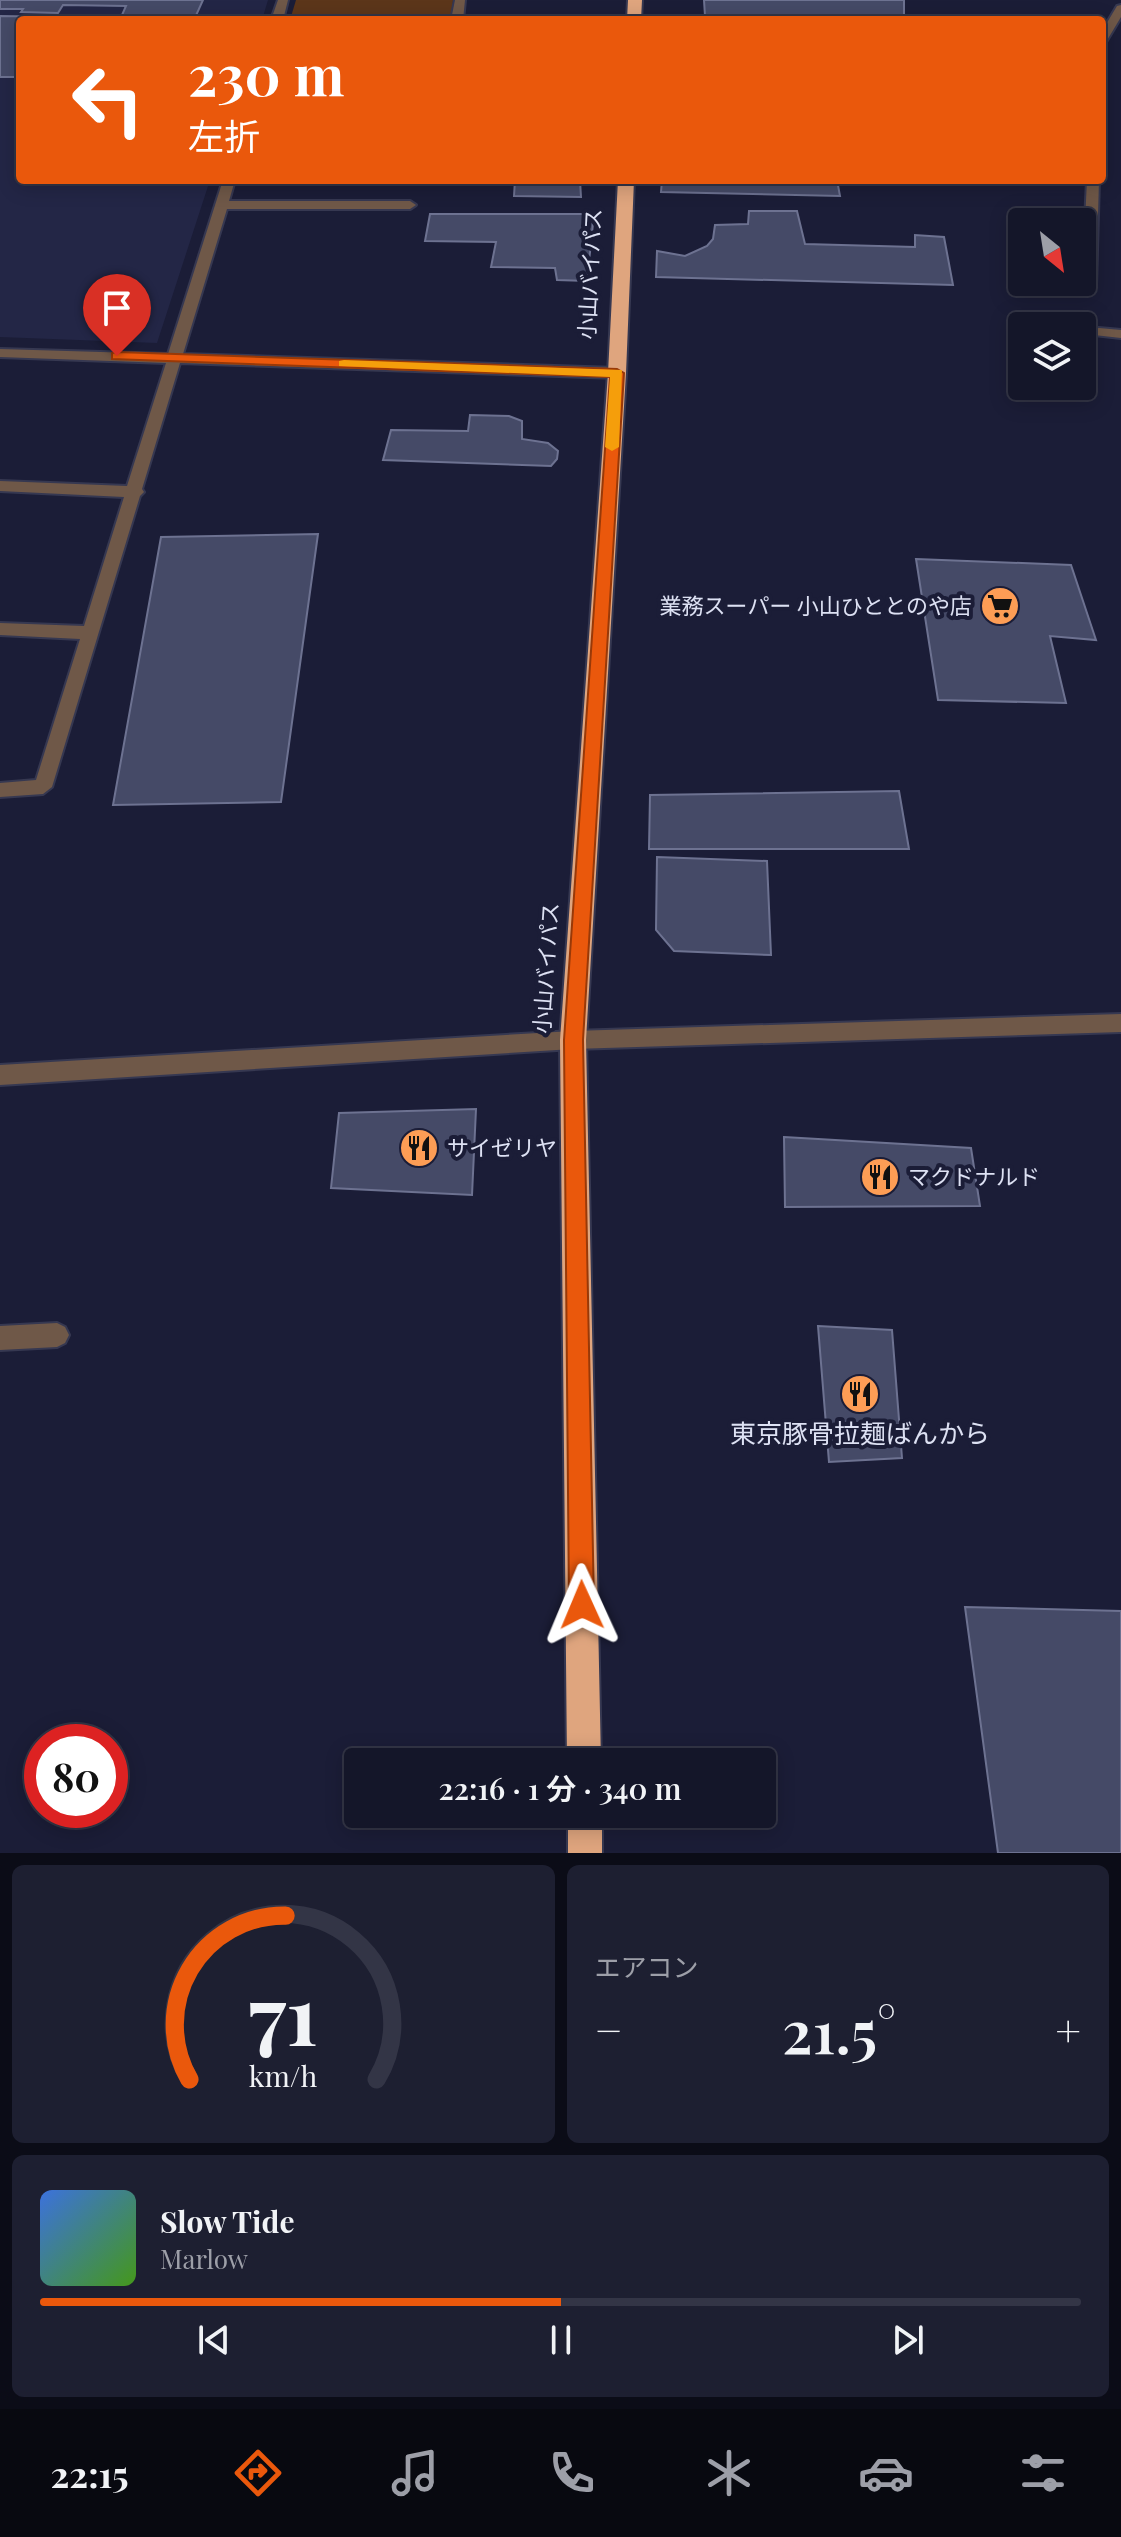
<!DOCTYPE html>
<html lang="ja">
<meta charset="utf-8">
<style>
:root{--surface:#141629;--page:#1d1f31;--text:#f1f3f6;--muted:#9d9fa8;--line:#333546;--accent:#ea580c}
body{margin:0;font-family:"Playfair Display","Noto Sans JP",serif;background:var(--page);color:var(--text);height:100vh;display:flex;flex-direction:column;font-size:30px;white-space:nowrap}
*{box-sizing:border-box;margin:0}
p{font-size:26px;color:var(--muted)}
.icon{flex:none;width:44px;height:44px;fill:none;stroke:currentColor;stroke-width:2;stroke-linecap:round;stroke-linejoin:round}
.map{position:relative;height:1853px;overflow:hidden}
.sheet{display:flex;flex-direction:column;gap:12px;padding:12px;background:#0b0c17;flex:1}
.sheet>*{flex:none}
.hud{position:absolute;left:16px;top:16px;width:1090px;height:168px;border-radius:8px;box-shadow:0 4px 20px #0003,0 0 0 2px var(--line);background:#ea580c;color:#fff;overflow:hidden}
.needle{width:52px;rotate:150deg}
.buttons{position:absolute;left:1008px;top:208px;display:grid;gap:16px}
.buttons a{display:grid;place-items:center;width:88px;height:88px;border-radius:8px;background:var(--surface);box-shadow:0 4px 20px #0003,0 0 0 2px var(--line);font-size:40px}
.speed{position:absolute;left:24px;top:1724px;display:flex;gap:16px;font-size:40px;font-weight:700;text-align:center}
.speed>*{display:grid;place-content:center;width:104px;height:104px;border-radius:50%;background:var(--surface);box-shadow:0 4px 20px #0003,0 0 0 2px var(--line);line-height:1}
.speed .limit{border:12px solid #d22;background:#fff;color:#111}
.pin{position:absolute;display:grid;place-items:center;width:68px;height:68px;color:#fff;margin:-82px -34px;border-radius:50% 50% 50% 0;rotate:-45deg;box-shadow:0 0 8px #0007}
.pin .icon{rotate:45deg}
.me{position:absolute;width:88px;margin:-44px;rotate:359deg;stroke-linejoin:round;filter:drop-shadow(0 0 6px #0008)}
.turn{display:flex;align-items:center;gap:28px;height:168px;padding:0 40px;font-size:36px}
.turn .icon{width:104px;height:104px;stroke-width:2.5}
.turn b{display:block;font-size:56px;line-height:68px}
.big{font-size:60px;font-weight:600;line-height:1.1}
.sheet .card{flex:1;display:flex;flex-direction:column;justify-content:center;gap:12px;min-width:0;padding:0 28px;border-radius:12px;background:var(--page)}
.sheet .dial{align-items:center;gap:0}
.dial svg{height:208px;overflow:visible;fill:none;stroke:var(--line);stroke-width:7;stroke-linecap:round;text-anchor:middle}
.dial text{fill:var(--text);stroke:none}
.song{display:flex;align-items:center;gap:24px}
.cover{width:96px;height:96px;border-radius:12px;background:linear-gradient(135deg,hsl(220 70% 55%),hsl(100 70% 35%))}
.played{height:8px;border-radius:4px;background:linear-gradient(90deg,var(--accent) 50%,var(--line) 50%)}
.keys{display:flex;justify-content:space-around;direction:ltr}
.heat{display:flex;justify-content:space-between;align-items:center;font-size:44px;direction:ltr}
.sheet .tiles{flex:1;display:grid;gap:12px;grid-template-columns:1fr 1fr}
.card:last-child{grid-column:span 2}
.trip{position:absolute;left:344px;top:1748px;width:432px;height:80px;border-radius:8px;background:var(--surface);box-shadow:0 4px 20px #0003,0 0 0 2px var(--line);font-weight:600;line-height:80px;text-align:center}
.tabs{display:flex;height:128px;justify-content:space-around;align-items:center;background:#080910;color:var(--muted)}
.tabs .icon{width:56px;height:56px}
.tabs .active{color:var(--accent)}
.tabs b{font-size:36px;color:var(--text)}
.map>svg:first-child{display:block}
</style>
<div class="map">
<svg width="1121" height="1853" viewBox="0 0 1121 1853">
<rect width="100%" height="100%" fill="#1b1d37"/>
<path fill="#232646" d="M0,0H268L262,20H20V180H210L157,343L0,337Z"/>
<path fill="#5c361a" d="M296,0H453L452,20H290Z"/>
<path fill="#454a67" stroke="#6d7291" stroke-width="2" d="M0,0H203L194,20H127L130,15H122L126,6L63,5L58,13L21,12L23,9H0Z
M704,0H904V20L705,16Z
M0,16L62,17L61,20H20V77H0Z
M515,180H580L581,197L514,196Z
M662,180H837L840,196L661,192Z
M749,211H797L805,244L915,247V235L944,237L953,285L656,277L657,251L685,256L707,246L713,239L715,225L748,224Z
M430,214H594L587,281L557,280L555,268L491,267L496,242L425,241Z
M470,415L509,416L522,421V439L548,443L558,451L557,459L551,466L383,460L391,430L468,431Z
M318,534L281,802L113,805L161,537Z
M916,559L1071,565L1096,640L1050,636L1066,703L938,700Z
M899,791L909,849H649L650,795Z
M657,857L767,861L771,955L674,951L656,930Z
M476,1109L472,1195L331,1188L339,1113Z
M784,1137L971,1148L980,1206L785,1207Z
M818,1326L892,1330L902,1458L829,1462Z
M965,1607L1121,1611V1853H998Z"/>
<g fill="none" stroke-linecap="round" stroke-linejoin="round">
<g stroke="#363851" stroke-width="4">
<path id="minor" d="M278,0H288L283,20H271Z
M455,0H465L463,20H451Z
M1121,5V17L1106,42L1102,43V31L1117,6Z
M223,180H235L229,201H410L416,205L410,209H227L183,354L617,368L624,373L617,378L180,363L142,489L144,492L140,496L52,787L43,794L0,797V783L36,780L80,639L0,635V623L84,626L124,497L0,491V481L127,486L166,363L0,357V349L168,354Z
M1087,180H1099L1096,285L1089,289L1082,285Z
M1099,328L1121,330V338L1094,335V329Z
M1121,1014V1032L573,1049L0,1085V1065L573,1031Z
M57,1323L65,1327L69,1335L65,1343L57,1347L0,1350V1326Z"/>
</g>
<g stroke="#363851" stroke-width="4">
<path id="highway" d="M628,0H642L641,20H627Z
M618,180H634L626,373L586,1040L601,1762H567L560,1040L608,373Z
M568,1814H602V1853H568Z"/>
</g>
<use href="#minor" fill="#6f5848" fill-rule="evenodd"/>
<use href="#highway" fill="#dfa57e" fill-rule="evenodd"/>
</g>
<path fill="#ea580c" stroke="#983908" stroke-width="2" d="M117,352L617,369L624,373L583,1040L594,1605L590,1614L582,1617L573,1614L569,1605L564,1040L610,377L112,359V353Z"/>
<path fill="#f59e0b" d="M344,360L622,370L619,447L612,451L605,447L610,377L339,366V361Z"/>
<defs>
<g id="supermarket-disc" transform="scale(2)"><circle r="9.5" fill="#fd9d55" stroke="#1b1d37"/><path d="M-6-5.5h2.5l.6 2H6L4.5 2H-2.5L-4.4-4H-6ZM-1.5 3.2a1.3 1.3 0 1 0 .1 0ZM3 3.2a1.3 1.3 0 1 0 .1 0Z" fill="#111"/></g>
<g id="restaurant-disc" transform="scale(2)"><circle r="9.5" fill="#fd9d55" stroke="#1b1d37"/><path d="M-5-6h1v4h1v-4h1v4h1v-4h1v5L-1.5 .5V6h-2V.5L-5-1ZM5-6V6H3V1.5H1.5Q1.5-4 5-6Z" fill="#111"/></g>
</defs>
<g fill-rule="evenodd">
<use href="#supermarket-disc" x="1000" y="606"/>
<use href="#restaurant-disc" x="419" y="1148"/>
<use href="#restaurant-disc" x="880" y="1177"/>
<use href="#restaurant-disc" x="860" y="1394"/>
</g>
<g text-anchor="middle" stroke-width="8" stroke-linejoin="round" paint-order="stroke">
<g font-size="22" fill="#dde1f3" stroke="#1b1d37">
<text transform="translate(590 274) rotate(-87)" y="8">小山バイパス</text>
<text transform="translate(546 968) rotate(-86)" y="8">小山バイパス</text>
</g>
<g font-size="22" fill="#dde1f3" stroke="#1b1d37" text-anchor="start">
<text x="972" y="614" text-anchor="end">業務スーパー 小山ひととのや店</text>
<text x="447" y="1156">サイゼリヤ</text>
<text x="908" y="1185">マクドナルド</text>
</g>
<g font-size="26" fill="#dde1f3" stroke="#1b1d37">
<text x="860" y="1443">東京豚骨拉麺ばんから</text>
</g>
</g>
</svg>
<div class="buttons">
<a><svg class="needle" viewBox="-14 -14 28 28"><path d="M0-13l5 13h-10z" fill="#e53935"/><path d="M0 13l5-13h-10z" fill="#9d9fa8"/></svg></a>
<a><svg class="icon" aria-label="layers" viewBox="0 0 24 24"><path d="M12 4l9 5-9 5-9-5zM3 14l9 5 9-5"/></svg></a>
</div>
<div class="speed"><div class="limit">80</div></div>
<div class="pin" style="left:117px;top:356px;background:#d93025"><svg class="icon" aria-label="arrive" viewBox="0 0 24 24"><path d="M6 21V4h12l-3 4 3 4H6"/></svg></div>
<svg class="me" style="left:582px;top:1605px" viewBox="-20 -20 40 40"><path d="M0-17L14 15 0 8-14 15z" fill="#ea580c" stroke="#fff" stroke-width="4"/></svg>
<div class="trip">22:16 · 1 分 · 340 m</div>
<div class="hud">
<div class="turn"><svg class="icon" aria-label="left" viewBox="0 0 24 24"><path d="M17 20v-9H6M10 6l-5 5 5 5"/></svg><div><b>230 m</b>左折</div></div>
</div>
</div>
<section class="sheet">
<div class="tiles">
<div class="card dial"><svg viewBox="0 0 100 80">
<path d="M14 69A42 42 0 1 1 86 69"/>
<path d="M14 69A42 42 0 0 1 51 6" stroke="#ea580c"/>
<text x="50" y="56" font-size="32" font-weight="700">71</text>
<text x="50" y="72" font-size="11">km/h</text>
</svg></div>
<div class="card"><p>エアコン</p>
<div class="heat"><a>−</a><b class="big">21.5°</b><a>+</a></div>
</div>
<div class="card">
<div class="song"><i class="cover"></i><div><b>Slow Tide</b><p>Marlow</p></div></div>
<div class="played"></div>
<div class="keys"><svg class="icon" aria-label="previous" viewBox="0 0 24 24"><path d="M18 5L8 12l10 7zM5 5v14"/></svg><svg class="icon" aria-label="pause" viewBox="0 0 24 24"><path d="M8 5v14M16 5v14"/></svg><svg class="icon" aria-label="next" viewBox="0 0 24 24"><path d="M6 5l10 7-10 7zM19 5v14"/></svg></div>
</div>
</div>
</section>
<nav class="tabs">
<b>22:15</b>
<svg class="icon active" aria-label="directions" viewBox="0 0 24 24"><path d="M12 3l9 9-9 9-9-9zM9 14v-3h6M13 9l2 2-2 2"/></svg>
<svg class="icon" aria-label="music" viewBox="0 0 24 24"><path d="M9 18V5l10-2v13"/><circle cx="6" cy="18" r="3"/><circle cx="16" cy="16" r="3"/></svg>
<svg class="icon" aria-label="phone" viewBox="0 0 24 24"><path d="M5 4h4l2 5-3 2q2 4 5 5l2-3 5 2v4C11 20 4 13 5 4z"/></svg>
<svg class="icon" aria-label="climate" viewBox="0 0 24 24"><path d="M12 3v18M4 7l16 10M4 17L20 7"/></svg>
<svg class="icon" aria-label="car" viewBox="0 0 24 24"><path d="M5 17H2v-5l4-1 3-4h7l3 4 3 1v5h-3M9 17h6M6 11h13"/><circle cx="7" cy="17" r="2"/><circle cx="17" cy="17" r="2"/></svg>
<svg class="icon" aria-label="filters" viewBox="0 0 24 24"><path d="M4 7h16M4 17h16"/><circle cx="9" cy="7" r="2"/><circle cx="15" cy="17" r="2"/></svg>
</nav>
